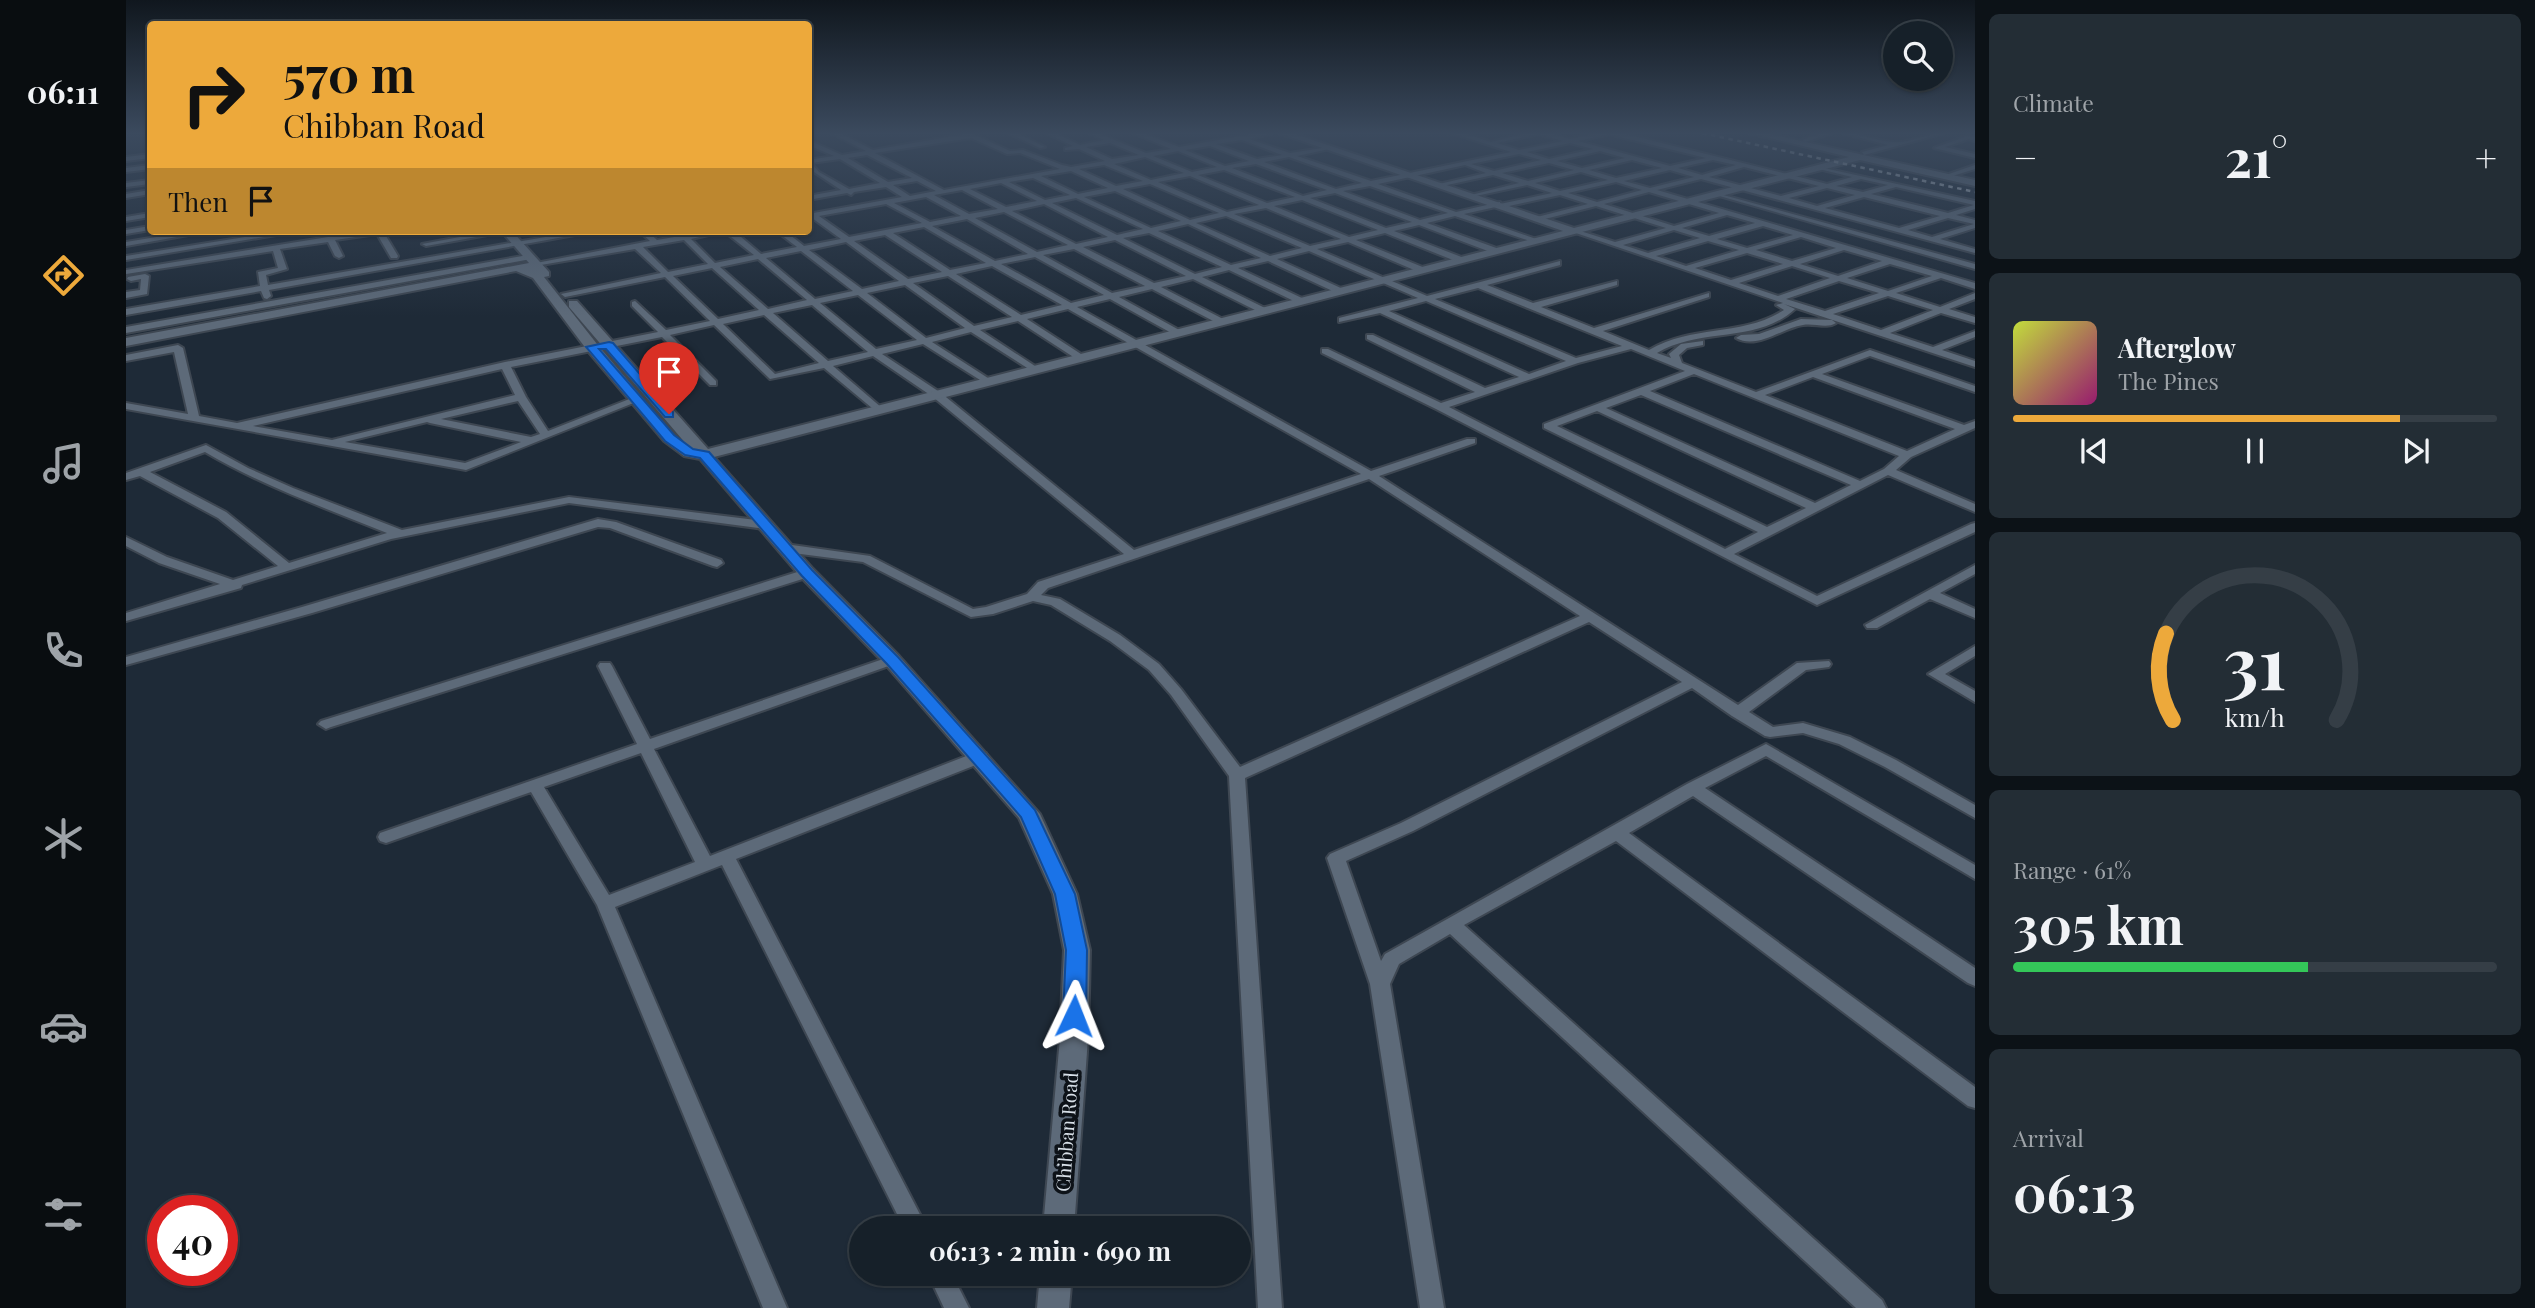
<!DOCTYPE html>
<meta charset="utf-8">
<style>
:root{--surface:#162029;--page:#232d35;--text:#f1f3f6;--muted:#9ea3a8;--line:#353e46;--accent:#eda93b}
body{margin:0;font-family:"Playfair Display",serif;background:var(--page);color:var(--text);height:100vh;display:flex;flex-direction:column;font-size:26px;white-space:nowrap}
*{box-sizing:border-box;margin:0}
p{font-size:23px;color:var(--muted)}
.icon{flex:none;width:38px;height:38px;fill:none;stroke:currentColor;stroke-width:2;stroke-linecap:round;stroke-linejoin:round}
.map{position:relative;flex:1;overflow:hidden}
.panel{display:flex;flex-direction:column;gap:14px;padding:14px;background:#0c1217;width:560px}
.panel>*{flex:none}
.hud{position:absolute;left:21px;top:21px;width:665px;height:214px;border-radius:7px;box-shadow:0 2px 5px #0004,0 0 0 2px var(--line);background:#eda93b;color:#111;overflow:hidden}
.controls{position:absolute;left:1757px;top:21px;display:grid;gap:14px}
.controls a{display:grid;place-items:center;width:70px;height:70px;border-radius:50%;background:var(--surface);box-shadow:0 2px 5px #0004,0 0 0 2px var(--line);font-size:35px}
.speed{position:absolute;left:21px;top:1195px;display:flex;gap:14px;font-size:35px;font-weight:700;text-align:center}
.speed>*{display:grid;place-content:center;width:91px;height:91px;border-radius:50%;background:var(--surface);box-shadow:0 2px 5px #0004,0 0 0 2px var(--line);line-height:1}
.speed .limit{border:10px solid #d22;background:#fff;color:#111}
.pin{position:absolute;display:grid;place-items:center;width:60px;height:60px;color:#fff;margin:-72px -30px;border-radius:50% 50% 50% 0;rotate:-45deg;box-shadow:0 0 7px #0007}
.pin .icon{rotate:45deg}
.me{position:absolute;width:77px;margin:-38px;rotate:2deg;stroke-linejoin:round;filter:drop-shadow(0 0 5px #0008)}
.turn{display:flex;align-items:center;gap:24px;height:147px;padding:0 21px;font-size:32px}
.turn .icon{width:91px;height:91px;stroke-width:2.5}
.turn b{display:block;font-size:49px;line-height:60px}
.then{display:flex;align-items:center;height:66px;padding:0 21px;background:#0003;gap:14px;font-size:26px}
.big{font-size:52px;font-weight:700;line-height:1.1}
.panel .card{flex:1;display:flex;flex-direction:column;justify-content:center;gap:10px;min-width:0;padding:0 24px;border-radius:10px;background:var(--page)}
.panel .dial{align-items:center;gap:0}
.dial svg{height:182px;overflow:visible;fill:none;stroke:var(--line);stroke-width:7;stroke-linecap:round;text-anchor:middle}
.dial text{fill:var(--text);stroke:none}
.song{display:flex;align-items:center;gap:21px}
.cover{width:84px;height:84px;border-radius:10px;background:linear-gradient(135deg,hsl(70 70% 55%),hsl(320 70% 35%))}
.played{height:7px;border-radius:4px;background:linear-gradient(90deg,var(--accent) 80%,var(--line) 80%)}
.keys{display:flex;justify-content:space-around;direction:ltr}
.heat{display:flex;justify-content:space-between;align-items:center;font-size:38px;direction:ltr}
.charge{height:10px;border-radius:5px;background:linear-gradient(90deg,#34c759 61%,var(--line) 0)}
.trip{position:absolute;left:723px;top:1216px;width:402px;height:70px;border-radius:35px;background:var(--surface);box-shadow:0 2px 5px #0004,0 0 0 2px var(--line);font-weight:700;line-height:70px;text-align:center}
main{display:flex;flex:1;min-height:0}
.tabs{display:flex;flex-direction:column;width:126px;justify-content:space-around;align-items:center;background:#090d10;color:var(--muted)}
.tabs .icon{width:49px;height:49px}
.tabs .on{color:var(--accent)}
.tabs b{font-size:32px;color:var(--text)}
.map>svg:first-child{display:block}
</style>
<main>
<nav class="tabs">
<b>06:11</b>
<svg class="icon on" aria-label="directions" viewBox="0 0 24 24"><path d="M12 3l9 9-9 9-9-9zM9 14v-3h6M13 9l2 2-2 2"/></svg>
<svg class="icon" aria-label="music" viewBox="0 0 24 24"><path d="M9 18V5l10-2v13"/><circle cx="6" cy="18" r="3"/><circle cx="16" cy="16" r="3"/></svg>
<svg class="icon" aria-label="phone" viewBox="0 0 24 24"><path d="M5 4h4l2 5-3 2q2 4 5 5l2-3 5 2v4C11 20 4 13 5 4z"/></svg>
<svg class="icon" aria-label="climate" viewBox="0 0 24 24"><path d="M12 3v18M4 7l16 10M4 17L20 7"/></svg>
<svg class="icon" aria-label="car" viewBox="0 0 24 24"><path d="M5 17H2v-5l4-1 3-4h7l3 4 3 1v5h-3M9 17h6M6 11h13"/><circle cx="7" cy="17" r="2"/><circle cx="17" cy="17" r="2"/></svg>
<svg class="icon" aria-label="filters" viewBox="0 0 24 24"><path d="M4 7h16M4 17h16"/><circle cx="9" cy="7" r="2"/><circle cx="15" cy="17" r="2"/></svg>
</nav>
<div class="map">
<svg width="1849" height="1308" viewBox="0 0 1849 1308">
<rect width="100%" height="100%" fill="#1e2a37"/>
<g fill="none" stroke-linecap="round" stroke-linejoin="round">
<g stroke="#3e4752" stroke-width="4">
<path id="street" d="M705,133H714L747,150L845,133L884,151L897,150L936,165L945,167L979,161L953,149L939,150V148L947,146L920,133H929L954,145L978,140L963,133H972L1020,153L1045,149L1007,133H1017L1053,147L1131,133H1147L1123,139L1164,153L1203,147V149L1171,156L1245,181L1385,152L1326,133H1337L1365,142L1401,133H1423L1444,139L1471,133H1495L1701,184L1726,177L1693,169V167L1849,201V209L1830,215L1849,220V228L1814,239L1849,249V253L1575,179L1531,190L1849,283V289L1815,278L1770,293L1814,307L1849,293V299L1823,309L1849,317V323L1815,313L1764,333L1807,347L1849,331V337L1816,350L1849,361V367L1658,304L1669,309C1631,344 1575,327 1531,353L1545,358L1543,354L1555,344L1577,341V345L1561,348L1553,355L1556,363L1630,392L1744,350L1849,386V392L1744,356L1696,374L1838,425L1849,421V428L1785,457L1770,470L1849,504V512L1762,475L1608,554L1691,596L1845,524L1849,523V532L1691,605L1310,409L1196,353V349H1202L1315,403L1349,392L1241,339V335H1247L1359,388L1393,377L1254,313L1213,322V318L1292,298L1183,251L1151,259L1217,289V293H1211L1142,261L1112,268L1178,299V303H1172L1103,270L1076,277L1141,309V313H1135L1067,279L1035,287L1099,320V324H1093L1026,289L993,297L1055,331V335H1049L984,299L951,307L1245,471L1341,439H1349V443L1253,476L1612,705L1671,663L1703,661L1705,664L1703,667L1680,670L1623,712L1647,727L1677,723L1724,737L1770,760L1849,805V818L1759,767L1713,744L1677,733L1644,737L1639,736L1606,716L1566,688L1287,831L1220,861L1255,961L1259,954L1561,784L1640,744L1849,865V879L1640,756L1579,788L1849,968V986L1842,983L1567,796L1503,833L1849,1087V1108L1842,1106L1490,841L1338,925L1756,1300L1760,1308H1730L1324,934L1273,964L1264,984L1318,1308H1294L1244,984L1201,858L1204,854L1275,823L1556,682L1463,622L1119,778L1156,1308H1132L1103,776L1045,695L1023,670L984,641L925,605L907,601L867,614L845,617L737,562L659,552L653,548L659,544L744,556L847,609L860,607L901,594L912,582L998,554L807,397L747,356L707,366L756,408L757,410L752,413L698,368L644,379L588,325L544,335L590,381V385H584L536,337L385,367L400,397L422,431L506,398L515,400L340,470L0,409V403L62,414L48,352L0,361V355L52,345L57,348L73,416L111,423L379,362L532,332L506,306V302L509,301L540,330L584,321L539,277L439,297L435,294L535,273L509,249L409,266L405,264L524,241L513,231H521L531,240L583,231H608L635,254L671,247L650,231H659L678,246L715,239L686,218H682V214L776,197L760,187L728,192L725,195L721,193L682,200V196L715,190L682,168V160L708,156L682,145V140L716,155L740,151ZM1413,134L1437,141L1393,150L1371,143ZM1484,134L1486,135L1580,158L1544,166L1452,141ZM845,138L881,154L894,153L934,169L818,190L749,153ZM1116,140L1156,155L1131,159L1090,144ZM984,143L1013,155L986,159L960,147ZM1444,143L1467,149L1423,159L1401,152ZM1083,146H1084L1123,161L1099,166L1059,150ZM1052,151L1091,167L1066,172L1027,156ZM1474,151L1499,158L1456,168L1431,161ZM1393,154L1415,160L1368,171L1345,164ZM741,155L786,178L762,182L722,158ZM1019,157L1058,173L1025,180L988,164ZM1163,157L1236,183L1210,189L1138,162ZM714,159L754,183L723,189L693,172L685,163ZM1506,160L1536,168L1490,178L1463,170ZM1587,160L1610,165L1576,175L1552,168ZM1423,163L1448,170L1402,181L1376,173ZM1130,164L1201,190L1177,196L1106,168ZM978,165L1017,181L990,186L953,169ZM1339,165L1360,173L1309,185L1312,187L1367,175L1393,183L1345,195V197L1401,185L1426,193L1374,204V208L1434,195L1462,204L1411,217V221L1470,206L1540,228L1489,242L1448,229L1444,231L1657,303L1650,305L1658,310C1616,337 1567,324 1523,350L1477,331L1583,297V293L1468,328L1415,307L1491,285V281L1407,303L1361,285L1434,265V261L1301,296L1191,249L1222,242L1293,272H1299V268L1230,240L1259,233L1332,262H1338V258L1268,231L1293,225L1367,253H1373V249L1301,223L1329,216L1410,243V239L1338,214L1374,206V202L1330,212L1252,184ZM1618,167L1693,186L1655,196L1583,177ZM1098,170L1169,197L1141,203L1072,175ZM1544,170L1568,177L1524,188L1498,181ZM945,171L982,188L952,194L915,176ZM1455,172L1482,180L1434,191L1409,183ZM1064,176L1133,205L1101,212L1032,182ZM907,178L944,195L919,200L883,182ZM1735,179L1762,185L1737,192L1710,186ZM791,181L810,191L784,196L767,185ZM1490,182L1516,190L1471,202L1442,193ZM875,183L911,201L880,207L844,189ZM1024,184L1093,213L1064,220L997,189ZM1244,186L1322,213L1294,220L1217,191ZM1770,187L1848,205L1822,213L1745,194ZM1701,188L1729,195L1691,206L1663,198ZM836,190L872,209L843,214L808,195ZM989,191L1055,221L1025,228L958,197ZM1523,192L1593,213L1548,226L1478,204ZM1209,193L1286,222L1260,228L1184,198ZM800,197L835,216L804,222L768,203ZM1738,197L1814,216L1773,228L1699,208ZM950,198L1017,229L991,235L926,203ZM1176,200L1252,230L1223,237L1148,206ZM760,204L796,223L723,237L693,216ZM918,204L982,237L950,244L886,211ZM1140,208L1215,239L1184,246L1108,214ZM878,212L942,245L911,252L849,218ZM1601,215L1629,223L1583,236L1556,228ZM1100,216L1176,248L1144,256L1070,223ZM1822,218L1848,224L1806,237L1782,230ZM841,219L902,254L869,261L806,226ZM1062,224L1135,258L1105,265L1032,231ZM1637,226L1667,235L1621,248L1591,239ZM798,227L860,263L824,270L767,233ZM1548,230L1574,238L1522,253L1497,245ZM600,231V233L628,255L589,263L565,239ZM1023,233L1096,267L1069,274L997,238ZM759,235L816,272L782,279L728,241ZM1675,237L1710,248L1666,261L1630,250ZM558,240L582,264L542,272L517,247ZM989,240L1060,276L1028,283L957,247ZM1582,241L1613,250L1560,266L1530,256ZM720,242L773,281L736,289L683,250ZM948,249L1019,286L986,293L917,255ZM1718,250L1756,261L1712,276L1674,264ZM675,251L727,291L689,299L640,258ZM1621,253L1657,264L1605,280L1569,268ZM909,257L978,295L945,303L875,264ZM632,259L681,300L642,309L594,267ZM1764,264L1806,276L1762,291L1721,278ZM866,266L936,305L895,315L830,274ZM1666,266L1704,278L1652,296L1613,283ZM586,268L633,310L592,319L547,276ZM822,276L886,317L848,326L787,283ZM1713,281L1753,293L1699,311L1660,299ZM779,285L839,328L800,338L741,293ZM1352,288L1496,346L1450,358L1309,299ZM732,295L791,340L750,349L694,303ZM1762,296L1807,310L1755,330L1707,314ZM1300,301L1440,361L1403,374L1263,311ZM686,305L742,352L702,361L647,313ZM942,309L1235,474L1008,550L815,393L756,354L797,344L862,385L865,384V380L806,342L845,332L909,373L912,372V368L854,330L892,321L952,360H958V356L901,319ZM638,315L693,363L649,374L597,324ZM1505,349L1559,371L1418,424V428L1632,532L1599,549L1323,407L1452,363ZM376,369L389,395L206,440L127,426ZM1568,374L1773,456L1758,469L1734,481L1524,391ZM1687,377L1829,429L1781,451L1639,395ZM1515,395L1725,485L1689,503L1480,408ZM392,401L414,434L405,437L315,419ZM1471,411L1680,508L1641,527L1431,426ZM301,422L304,423L395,442L339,463L219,442ZM1243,479L1454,616L1114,767L1055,689L1033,664L994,635L934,599L915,595L922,588Z
M882,133H891L919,147L914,148Z
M1695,133H1706L1679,142L1676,140Z
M1716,133C1734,133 1750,141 1767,142C1783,144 1801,133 1818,133L1738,155L1736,152L1762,145Z
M1841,136L1849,137V141L1843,139L1819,147L1849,154V158L1808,148Z
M24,154V158L0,161V157Z
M24,165V169L0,172V168Z
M1849,165V169L1820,178L1817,176Z
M24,180V184L0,187V183Z
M24,190V194L0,198V194Z
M1590,193L1849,264V269L1590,195Z
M24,213V217L0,221V217Z
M24,226V230L0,234V230Z
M67,231H85L0,246V242Z
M156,231H174L0,260V256Z
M239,231H257L272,256L271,258H265L251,234L209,240L217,256L213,258L209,256L202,242L154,249L161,269L140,275L142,285L454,231H471L143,290L145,296L141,299L138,298L135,291L0,315V309L134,286L132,272L152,268L147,251L0,274V270Z
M366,231H384L300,246L296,244Z
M402,255L406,257L405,259L0,333V327Z
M19,274L23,276L21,294L0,298V292L14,290L15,279L5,281L1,279L2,277Z
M1675,319L1706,320L1710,323C1701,329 1688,323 1677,325C1656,328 1631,350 1610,338L1615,335L1633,334Z
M80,445L122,468L167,488L276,530L443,497L639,521L645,525L639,529L443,503L265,539L116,585L115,588L0,621V613L94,584L33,563L0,546V537L41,557L107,580L152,566L92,518L14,476L0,480V473ZM79,452C137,486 199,508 261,533L163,563L100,512L24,472Z
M472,519L490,522L595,560L597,563L591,567L587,566L484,528L472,527L186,613L0,665V657L176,607Z
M1849,565V574L1814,593L1849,609V618L1804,599L1751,628H1741L1739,625Z
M681,569L687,573L686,576L205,727L200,729L192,724L195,721Z
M1849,646V656L1819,674L1849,691V702L1802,674Z
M766,656L773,660L771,663L528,749L584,856L848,753H860L862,757L860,761L610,859L801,1228H778L596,865L489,907L661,1308H637L471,905L405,792L260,843L254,841L252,837L254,833L511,744L472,666L474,663H484L486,666L524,739ZM515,753L569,862L483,895L418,787Z
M802,1274H826L843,1308H818Z"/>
</g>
<g stroke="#3e4752" stroke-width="4">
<path id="secondary" d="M1153,133H1166L1448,228L1723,157L1623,133H1640L1849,180V186L1734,160L588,457L687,569L773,656L914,814L951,894L964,950L962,1038L948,1228H917L934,1038L938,950L927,894L893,818L759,664L675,577L574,459L558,456L538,441L461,350L407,278L390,271L0,346V338L403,263L375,231H386L423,272V276L418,277L471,344L548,435L561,445L443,307V301H451L582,449L1437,231Z
M914,1274H946L943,1308H911Z"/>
</g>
<use href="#street" fill="#5d6a79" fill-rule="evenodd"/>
<use href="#secondary" fill="#5d6a79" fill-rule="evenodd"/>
<path stroke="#a9b2bb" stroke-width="2.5" stroke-dasharray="4.5 4.5" stroke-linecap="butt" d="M1576,133L1849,192"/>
</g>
<linearGradient id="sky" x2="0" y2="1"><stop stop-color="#10171e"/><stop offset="0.42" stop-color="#3b4a5e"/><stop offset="1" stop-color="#3b4a5e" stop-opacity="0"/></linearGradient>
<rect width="1849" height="317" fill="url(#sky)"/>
<path fill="#1a73e8" stroke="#114b97" stroke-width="2" d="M483,342L487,343L547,412V417H539L480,349H473L548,435L567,449L583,452L686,570L772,657L909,810L949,894L961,950L960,1016L956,1023L948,1025L941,1023L937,1016L940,950L929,894L895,817L761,664L676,576L574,458L559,455L539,441L460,347Z"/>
<g text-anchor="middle" stroke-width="7" stroke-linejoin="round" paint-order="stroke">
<g font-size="19" fill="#d7dfe7" stroke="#0d1218">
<text transform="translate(941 1132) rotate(-86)" y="7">Chibban Road</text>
</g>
</g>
</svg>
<div class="controls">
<a><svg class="icon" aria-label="search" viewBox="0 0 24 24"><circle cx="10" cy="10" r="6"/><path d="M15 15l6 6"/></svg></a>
</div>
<div class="speed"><div class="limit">40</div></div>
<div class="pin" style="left:543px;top:414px;background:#d93025"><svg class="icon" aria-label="arrive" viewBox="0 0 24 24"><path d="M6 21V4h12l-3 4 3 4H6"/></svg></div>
<svg class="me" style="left:948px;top:1016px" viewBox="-20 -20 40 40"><path d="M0-17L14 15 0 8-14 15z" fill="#1a73e8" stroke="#fff" stroke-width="4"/></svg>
<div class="trip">06:13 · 2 min · 690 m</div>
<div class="hud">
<div class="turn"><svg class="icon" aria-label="right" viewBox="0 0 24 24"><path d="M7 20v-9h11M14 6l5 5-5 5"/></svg><div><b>570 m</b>Chibban Road</div></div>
<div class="then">Then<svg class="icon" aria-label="arrive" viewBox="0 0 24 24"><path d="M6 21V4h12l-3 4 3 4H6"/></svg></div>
</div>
</div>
<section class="panel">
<div class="card"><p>Climate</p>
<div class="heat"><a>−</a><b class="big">21°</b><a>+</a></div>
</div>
<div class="card">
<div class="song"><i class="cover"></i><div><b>Afterglow</b><p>The Pines</p></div></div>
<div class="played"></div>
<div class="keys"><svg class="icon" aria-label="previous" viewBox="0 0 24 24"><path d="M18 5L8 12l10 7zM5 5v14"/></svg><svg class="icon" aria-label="pause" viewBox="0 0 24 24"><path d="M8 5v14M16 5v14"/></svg><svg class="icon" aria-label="next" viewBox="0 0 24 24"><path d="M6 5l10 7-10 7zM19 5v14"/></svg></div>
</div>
<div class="card dial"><svg viewBox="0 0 100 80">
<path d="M14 69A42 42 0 1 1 86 69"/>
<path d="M14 69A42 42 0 0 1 11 31" stroke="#eda93b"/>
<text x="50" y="56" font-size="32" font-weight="700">31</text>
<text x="50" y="72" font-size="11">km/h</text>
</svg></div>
<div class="card"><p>Range · 61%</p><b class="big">305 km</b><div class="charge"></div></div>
<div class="card"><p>Arrival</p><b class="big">06:13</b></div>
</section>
</main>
